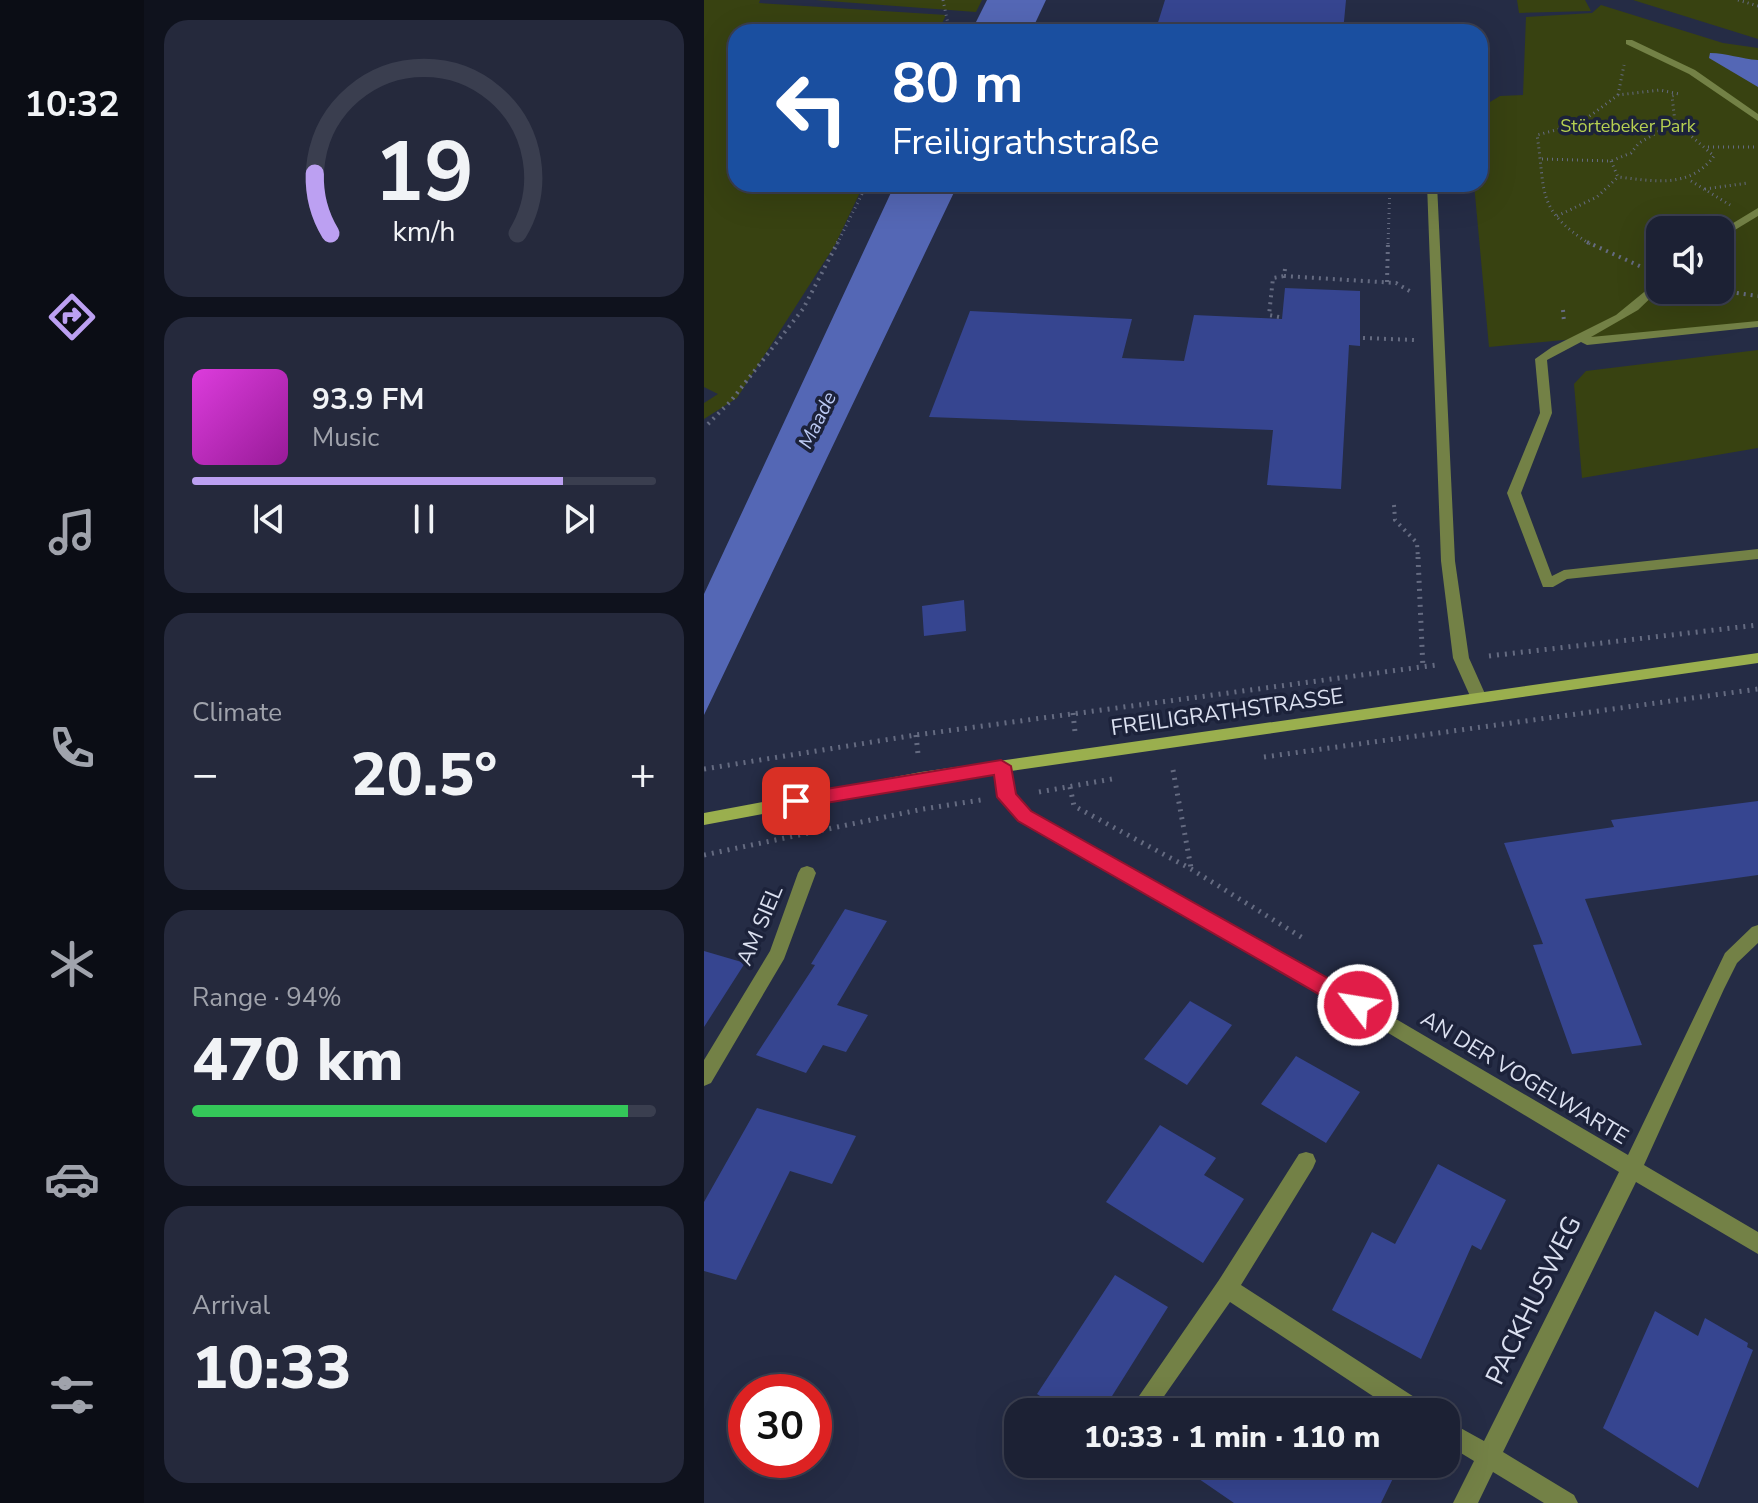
<!DOCTYPE html>
<meta charset="utf-8">
<style>
:root{--surface:#1c2134;--page:#25293c;--text:#f1f3f6;--muted:#a0a3ac;--line:#3a3e4f;--accent:#bca0f2}
body{margin:0;font-family:"Nunito Sans",sans-serif;background:var(--page);color:var(--text);height:100vh;display:flex;flex-direction:column;font-size:30px;white-space:nowrap}
*{box-sizing:border-box;margin:0}
p{font-size:26px;color:var(--muted)}
.icon{flex:none;width:44px;height:44px;fill:none;stroke:currentColor;stroke-width:2;stroke-linecap:round;stroke-linejoin:round}
.map{position:relative;flex:1;overflow:hidden}
.panel{display:flex;flex-direction:column;gap:20px;padding:20px;background:#0f121d;width:560px}
.panel>*{flex:none}
.hud{position:absolute;left:24px;top:24px;width:760px;height:168px;border-radius:24px;box-shadow:0 8px 32px #0002,0 0 0 2px var(--line);background:#1a4fa0;color:#fff;overflow:hidden}
.buttons{position:absolute;left:942px;top:216px;display:grid;gap:16px}
.buttons a{display:grid;place-items:center;width:88px;height:88px;border-radius:16px;background:var(--surface);box-shadow:0 8px 32px #0002,0 0 0 2px var(--line);font-size:40px}
.speed{position:absolute;left:24px;top:1374px;display:flex;gap:16px;font-size:40px;font-weight:700;text-align:center}
.speed>*{display:grid;place-content:center;width:104px;height:104px;border-radius:50%;background:var(--surface);box-shadow:0 8px 32px #0002,0 0 0 2px var(--line);line-height:1}
.speed .limit{border:12px solid #d22;background:#fff;color:#111}
.pin{position:absolute;display:grid;place-items:center;width:68px;height:68px;color:#fff;margin:-34px;border-radius:16px;box-shadow:0 4px 12px #0006}
.me{position:absolute;width:88px;margin:-44px;rotate:301deg;stroke-linejoin:round;filter:drop-shadow(0 0 6px #0008)}
.turn{display:flex;align-items:center;gap:28px;height:168px;padding:0 32px;font-size:36px}
.turn .icon{width:104px;height:104px;stroke-width:2.5}
.turn b{display:block;font-size:56px;line-height:68px}
.big{font-size:60px;font-weight:800;line-height:1.1}
.panel .card{flex:1;display:flex;flex-direction:column;justify-content:center;gap:12px;min-width:0;padding:0 28px;border-radius:24px;background:var(--page)}
.panel .dial{align-items:center;gap:0}
.dial svg{height:208px;overflow:visible;fill:none;stroke:var(--line);stroke-width:7;stroke-linecap:round;text-anchor:middle}
.dial text{fill:var(--text);stroke:none}
.song{display:flex;align-items:center;gap:24px}
.cover{width:96px;height:96px;border-radius:12px;background:linear-gradient(135deg,hsl(300 70% 55%),hsl(300 70% 35%))}
.played{height:8px;border-radius:4px;background:linear-gradient(90deg,var(--accent) 80%,var(--line) 80%)}
.keys{display:flex;justify-content:space-around;direction:ltr}
.heat{display:flex;justify-content:space-between;align-items:center;font-size:44px;direction:ltr}
.charge{height:12px;border-radius:6px;background:linear-gradient(90deg,#34c759 94%,var(--line) 0)}
.trip{position:absolute;left:300px;top:1398px;width:456px;height:80px;border-radius:24px;background:var(--surface);box-shadow:0 8px 32px #0002,0 0 0 2px var(--line);font-weight:800;line-height:80px;text-align:center}
main{display:flex;flex:1;min-height:0}
.tab-bar{display:flex;flex-direction:column;width:144px;justify-content:space-around;align-items:center;background:#0b0d15;color:var(--muted)}
.tab-bar .icon{width:56px;height:56px}
.tab-bar .current{color:var(--accent)}
.tab-bar b{font-size:36px;color:var(--text)}
.map>svg:first-child{display:block}
</style>
<main>
<nav class="tab-bar">
<b>10:32</b>
<svg class="icon current" aria-label="directions" viewBox="0 0 24 24"><path d="M12 3l9 9-9 9-9-9zM9 14v-3h6M13 9l2 2-2 2"/></svg>
<svg class="icon" aria-label="music" viewBox="0 0 24 24"><path d="M9 18V5l10-2v13"/><circle cx="6" cy="18" r="3"/><circle cx="16" cy="16" r="3"/></svg>
<svg class="icon" aria-label="phone" viewBox="0 0 24 24"><path d="M5 4h4l2 5-3 2q2 4 5 5l2-3 5 2v4C11 20 4 13 5 4z"/></svg>
<svg class="icon" aria-label="climate" viewBox="0 0 24 24"><path d="M12 3v18M4 7l16 10M4 17L20 7"/></svg>
<svg class="icon" aria-label="car" viewBox="0 0 24 24"><path d="M5 17H2v-5l4-1 3-4h7l3 4 3 1v5h-3M9 17h6M6 11h13"/><circle cx="7" cy="17" r="2"/><circle cx="17" cy="17" r="2"/></svg>
<svg class="icon" aria-label="filters" viewBox="0 0 24 24"><path d="M4 7h16M4 17h16"/><circle cx="9" cy="7" r="2"/><circle cx="15" cy="17" r="2"/></svg>
</nav>
<section class="panel">
<div class="card dial"><svg viewBox="0 0 100 80">
<path d="M14 69A42 42 0 1 1 86 69"/>
<path d="M14 69A42 42 0 0 1 8 46" stroke="#bca0f2"/>
<text x="50" y="56" font-size="32" font-weight="700">19</text>
<text x="50" y="72" font-size="11">km/h</text>
</svg></div>
<div class="card">
<div class="song"><i class="cover"></i><div><b>93.9 FM</b><p>Music</p></div></div>
<div class="played"></div>
<div class="keys"><svg class="icon" aria-label="previous" viewBox="0 0 24 24"><path d="M18 5L8 12l10 7zM5 5v14"/></svg><svg class="icon" aria-label="pause" viewBox="0 0 24 24"><path d="M8 5v14M16 5v14"/></svg><svg class="icon" aria-label="next" viewBox="0 0 24 24"><path d="M6 5l10 7-10 7zM19 5v14"/></svg></div>
</div>
<div class="card"><p>Climate</p>
<div class="heat"><a>−</a><b class="big">20.5°</b><a>+</a></div>
</div>
<div class="card"><p>Range · 94%</p><b class="big">470 km</b><div class="charge"></div></div>
<div class="card"><p>Arrival</p><b class="big">10:33</b></div>
</section>
<div class="map">
<svg width="1054" height="1503" viewBox="0 0 1054 1503">
<rect width="100%" height="100%" fill="#252c45"/>
<path fill="#384211" fill-rule="evenodd" d="M0,0H56L55,3L242,15L234,32H32V184H160L131,245L33,398L0,419V403L14,394L0,387Z
M111,0H278L272,12Z
M813,0H881L887,11L815,13Z
M929,0H1054V39Z
M897,5L1019,43L1054,48V322L785,347L770,184H776V108L796,96L819,95L822,17L888,13ZM956,230H1016V290H956Z
M1054,350V448L878,478L870,384L882,371Z"/>
<path fill="#5467b5" d="M283,0H342L327,32H267Z
M1006,53C1023,53 1037,59 1054,60V87L1005,58Z
M191,184H254L0,715V594Z"/>
<path fill="#364590" d="M461,0H642L639,32H451Z
M581,288L656,291V346L645,345L637,489L563,485L569,430L225,417L266,311L428,319L418,358L480,361L490,315L578,319Z
M260,600L262,631L220,636L218,606Z
M1054,801V875L881,899L938,1045L868,1054L829,945L839,944L800,843L910,827L907,820Z
M141,909L183,921L133,1005L164,1015L142,1052L119,1045L102,1073L52,1055L111,965L107,964Z
M0,951L41,963L0,1027Z
M486,1001L528,1025L483,1085L440,1059Z
M592,1056L656,1092L622,1143L557,1104Z
M53,1108L152,1136L128,1184L86,1171L32,1280L0,1271V1202Z
M456,1125L512,1158L500,1175L540,1199L499,1263L402,1202Z
M734,1164L802,1200L777,1250L768,1245L717,1359L628,1310L668,1232L691,1244Z
M411,1275L464,1307L398,1412H361L333,1394Z
M951,1311L994,1336L1001,1318L1044,1343L1043,1347L1049,1350L994,1488L899,1428Z
M482,1464H696L677,1503H530L479,1468Z"/>
<g fill="none" stroke-linecap="round" stroke-linejoin="round">
<path stroke="#656b81" stroke-width="3" stroke-dasharray="1 4" stroke-linecap="butt" d="M239,0L244,24L240,32
M1034,0L1054,6
M914,95L920,65
M1004,147H1054
M838,159L907,161L927,153L935,143L971,122
M907,161L914,177C950,181 986,189 1010,156L971,122L968,96L972,95
M987,181L1026,205
M1001,189L1044,183
M853,216L893,197L914,177
M133,244L163,184
M684,244L686,184
M886,244C831,209 842,192 833,135L875,124L914,95L956,90L975,94"/>
<path stroke="#656b81" stroke-width="4" stroke-dasharray="2 5" stroke-linecap="butt" d="M883,242L940,268
M581,269L580,276L692,283L709,293
M683,282L684,242
M1012,290L1054,296
M859,310L860,322
M575,317L565,315L569,278L580,276
M659,338L711,340
M4,424L26,402L99,309L134,242
M690,505L691,520L713,543L714,559"/>
<path stroke="#656b81" stroke-width="5" stroke-dasharray="2 6" stroke-linecap="butt" d="M714,557L719,669
M785,656L1054,625
M369,713L371,732
M212,735L214,754
M560,757L1054,689
M0,769L212,735L732,665
M469,770L487,868
M366,787L370,806L487,869L602,940
M335,792L408,779
M0,855L219,809L277,800"/>
<path fill="#738146" fill-rule="evenodd" d="M922,40H928L991,70L1054,114V121L985,74L922,44Z
M723,184H733L751,561L765,658L782,696L774,702L766,696L749,658L737,561Z
M1054,208V216L1016,239V231Z
M956,279V289L934,310L887,337L1054,321V327L883,345L877,342L843,360L848,413L817,493L848,576L860,570L1054,549V559L863,579L849,587H839L803,493L836,413L831,359L848,347L912,315Z
M103,866L109,868L112,873L80,959L7,1083L0,1086V1060L66,951L94,873L97,868Z"/>
<path fill="#738146" fill-rule="evenodd" d="M297,760L303,762L311,795L327,811L605,968L924,1155L1021,953L1048,927L1054,925V943L1033,963L1020,989L940,1165L1054,1232V1254L932,1182L799,1452L870,1495L874,1503H840L789,1472L774,1503H749L770,1461L742,1444V1420L780,1441L915,1172L593,978L315,821L295,797L289,766L291,762Z
M602,1152L609,1154L612,1161L609,1168L537,1285L721,1404L724,1412H693L526,1302L449,1412H424L515,1280L595,1154Z"/>
<path fill="#9aaf4e" fill-rule="evenodd" d="M1054,653V663L217,784L0,825V813L217,772Z"/>
</g>
<path fill="#e11d48" stroke="#92132f" stroke-width="2" d="M297,760L307,766L312,794L327,811L661,999L664,1005L661,1012L654,1015L646,1012L314,821L293,797L290,775L92,808L83,801L92,794Z"/>
<g text-anchor="middle" stroke-width="7" stroke-linejoin="round" paint-order="stroke">
<g font-size="18" fill="#b6d051" stroke="#1c223a">
<text x="924" y="132">Störtebeker Park</text>
</g>
<g font-size="20" font-style="italic" fill="#bccaf4" stroke="#1c223a">
<text transform="translate(113 420) rotate(-64)" y="7">Maade</text>
</g>
<g font-size="22" fill="#dbe0f0" stroke="#1c223a">
<text transform="translate(523 711) rotate(-8)" y="8">FREILIGRATHSTRASSE</text>
<text transform="translate(55 925) rotate(-67)" y="8">AM SIEL</text>
<text transform="translate(821 1077) rotate(31)" y="8">AN DER VOGELWARTE</text>
</g>
<g font-size="26" fill="#dbe0f0" stroke="#1c223a">
<text transform="translate(829 1300) rotate(-64)" y="9">PACKHUSWEG</text>
</g>
</g>
</svg>
<div class="buttons">
<a><svg class="icon" aria-label="sound" viewBox="0 0 24 24"><path d="M4 9h4l5-4v14l-5-4H4zM17 9q2 3 0 6"/></svg></a>
</div>
<div class="speed"><div class="limit">30</div></div>
<div class="pin" style="left:92px;top:801px;background:#d93025"><svg class="icon" aria-label="arrive" viewBox="0 0 24 24"><path d="M6 21V4h12l-3 4 3 4H6"/></svg></div>
<svg class="me" style="left:654px;top:1005px" viewBox="-20 -20 40 40"><circle r="17" fill="#e11d48" stroke="#fff" stroke-width="3"/><path d="M0-11L8 9 0 5-8 9z" fill="#fff"/></svg>
<div class="trip">10:33 · 1 min · 110 m</div>
<div class="hud">
<div class="turn"><svg class="icon" aria-label="left" viewBox="0 0 24 24"><path d="M17 20v-9H6M10 6l-5 5 5 5"/></svg><div><b>80 m</b>Freiligrathstraße</div></div>
</div>
</div>
</main>
